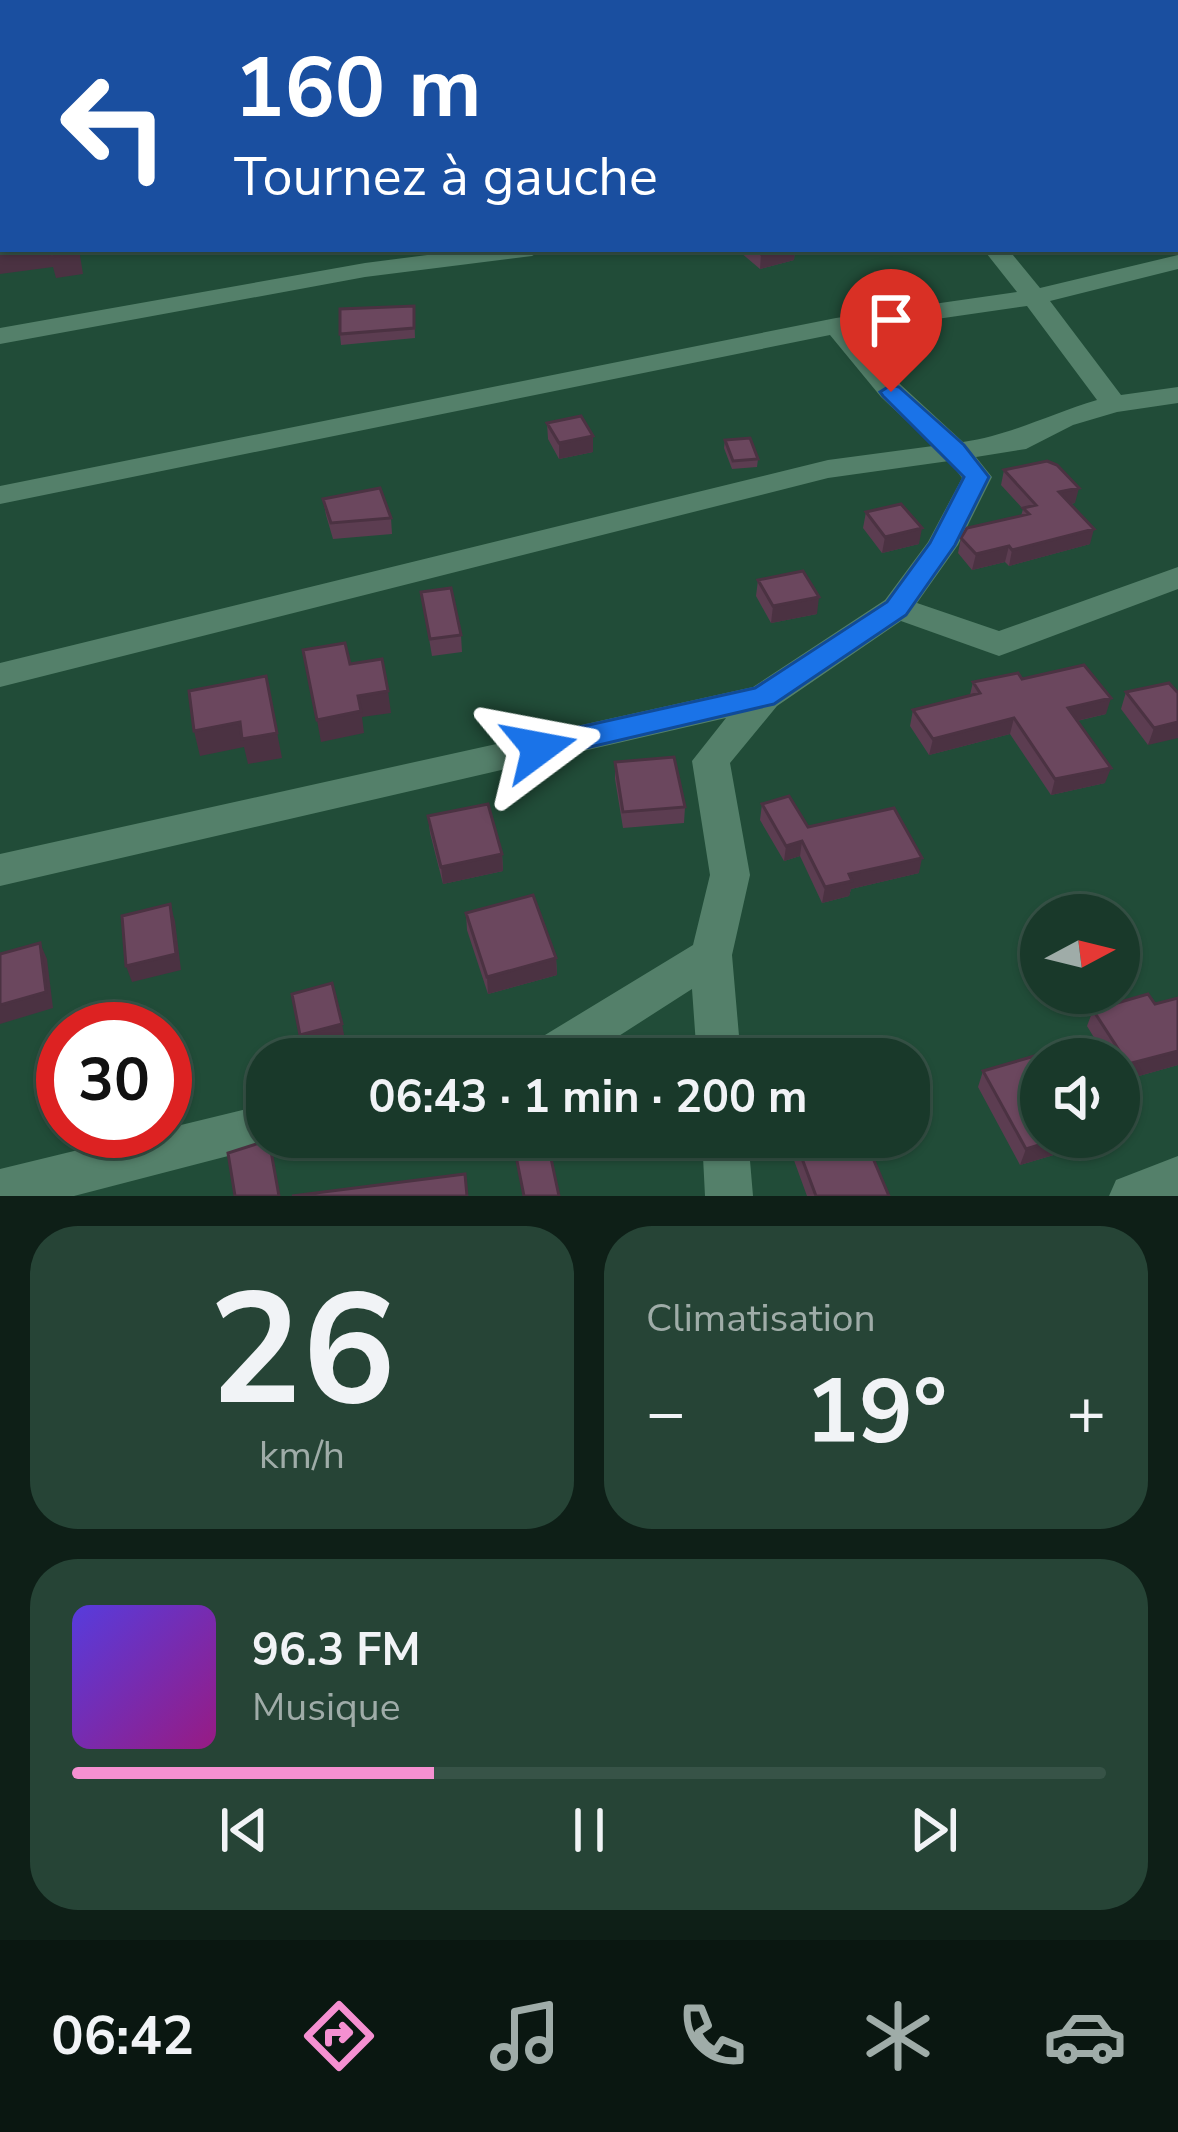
<!DOCTYPE html>
<html lang="fr">
<meta charset="utf-8">
<style>
:root{--surface:#19392a;--page:#264436;--text:#f1f3f6;--muted:#9faca8;--line:#375347;--accent:#f590d1}
body{margin:0;font-family:"Nunito Sans",sans-serif;background:var(--page);color:var(--text);height:100vh;display:flex;flex-direction:column;font-size:45px;white-space:nowrap}
*{box-sizing:border-box;margin:0}
p{font-size:39px;color:var(--muted)}
.icon{flex:none;width:66px;height:66px;fill:none;stroke:currentColor;stroke-width:2;stroke-linecap:round;stroke-linejoin:round}
.map{position:relative;height:1196px;overflow:hidden}
.drawer{display:flex;flex-direction:column;gap:30px;padding:30px;background:#0e1f17;flex:1}
.drawer>*{flex:none}
.guide{position:absolute;left:0px;top:0px;width:1179px;height:252px;box-shadow:0 3px 9px #0004,0 0 0 3px var(--line);background:#1a4fa0;color:#fff;overflow:hidden}
.needle{width:78px;rotate:83deg}
.fabs{position:absolute;left:1020px;top:894px;display:grid;gap:24px}
.fabs a{display:grid;place-items:center;width:120px;height:120px;border-radius:50%;background:var(--surface);box-shadow:0 3px 9px #0004,0 0 0 3px var(--line);font-size:60px}
.speed{position:absolute;left:36px;top:1002px;display:flex;gap:24px;font-size:60px;font-weight:700;text-align:center}
.speed>*{display:grid;place-content:center;width:156px;height:156px;border-radius:50%;background:var(--surface);box-shadow:0 3px 9px #0004,0 0 0 3px var(--line);line-height:1}
.speed .limit{border:18px solid #d22;background:#fff;color:#111}
.pin{position:absolute;display:grid;place-items:center;width:102px;height:102px;color:#fff;margin:-123px -51px;border-radius:50% 50% 50% 0;rotate:-45deg;box-shadow:0 0 12px #0007}
.pin .icon{rotate:45deg}
.me{position:absolute;width:132px;margin:-66px;rotate:77deg;stroke-linejoin:round;filter:drop-shadow(0 0 9px #0008)}
.turn{display:flex;align-items:center;gap:42px;height:252px;padding:0 36px;font-size:54px}
.turn .icon{width:156px;height:156px;stroke-width:2.5}
.turn b{display:block;font-size:84px;line-height:102px}
.big{font-size:90px;font-weight:700;line-height:1.1}
.drawer .widget{flex:1;display:flex;flex-direction:column;justify-content:center;gap:18px;min-width:0;padding:0 42px;border-radius:48px;background:var(--page)}
.drawer .dial{align-items:center;gap:0}
.dial b{font-size:156px;line-height:1}
.song{display:flex;align-items:center;gap:36px}
.cover{width:144px;height:144px;border-radius:18px;background:linear-gradient(135deg,hsl(250 70% 55%),hsl(310 70% 35%))}
.played{height:12px;border-radius:6px;background:linear-gradient(90deg,var(--accent) 35%,var(--line) 35%)}
.keys{display:flex;justify-content:space-around;direction:ltr}
.heat{display:flex;justify-content:space-between;align-items:center;font-size:66px;direction:ltr}
.drawer .tiles{flex:1;display:grid;gap:30px;grid-template-columns:1fr 1fr}
.widget:last-child{grid-column:span 2}
.trip{position:absolute;left:246px;top:1038px;width:684px;height:120px;border-radius:48px;background:var(--surface);box-shadow:0 3px 9px #0004,0 0 0 3px var(--line);font-weight:700;line-height:120px;text-align:center}
.menu{display:flex;height:192px;justify-content:space-around;align-items:center;background:#0a1711;color:var(--muted)}
.menu .icon{width:84px;height:84px}
.menu .current{color:var(--accent)}
.menu b{font-size:54px;color:var(--text)}
.map>svg:first-child{display:block}
</style>
<div class="map">
<svg width="1178" height="1196" viewBox="0 0 1178 1196">
<rect width="100%" height="100%" fill="#214c38"/>
<g fill="none" stroke-linecap="round" stroke-linejoin="round">
<path fill="#54806a" fill-rule="evenodd" d="M153,0H171L172,3H154Z
M302,0H337L300,3Z
M727,0H746L748,3H729Z
M815,0H854L813,3Z
M1159,0H1178V7L1176,3Z
M1176,29H1178V41H1176Z
M3,32V44L0,45V33Z
M3,107V119L0,120V108Z
M1176,133H1178V145H1176Z
M474,249H544L532,256L365,277L0,344V328L365,263Z
M983,249H1008L1040,288L1178,255V269L1050,301L1121,395L1178,387V403L1117,412L1073,425L1026,449L976,457L992,477L958,545L917,603L999,631L1178,567V589L999,656L901,621L777,706L730,763L750,875L732,955L741,1059H697L692,989L583,1059H507L513,1045L545,1035L693,945L710,875L692,761L726,718L0,886V854L753,687L885,600L928,542L962,478L949,461L828,478L0,687V663L828,460L933,446L881,397L830,335L0,504V486L836,318L1017,292ZM1027,306L1097,400C1050,414 1011,435 963,442L901,385L854,331Z
M267,1104V1137H285L267,1146L74,1196H0V1169Z
M702,1137H748L753,1196H705Z
M1178,1156V1196H1109L1116,1180Z"/>
</g>
<path fill="#5c3d51" d="M740,249H795L794,260L760,269L740,252Z
M414,306L415,338L341,345L340,334Z
M547,423L593,452L559,459L548,439Z
M725,440L758,459L757,467L732,469L724,448Z
M1004,470L1075,503L1070,504L1090,544L1009,566L1005,562L972,570L958,553L961,538L1021,516L1023,509L1001,485Z
M323,499L391,518L392,534L333,539L326,515Z
M866,512L919,544L882,553L863,528Z
M758,580L817,614L771,623L756,596Z
M421,592L461,635L462,652L432,656Z
M1022,679L1106,714L1077,721L1105,783L1051,795L1010,734L929,755L910,726L913,710L970,695L973,682Z
M1126,692L1178,693L1148,745L1121,709Z
M615,762L685,807L684,823L623,828L615,779Z
M762,804L808,827L919,873L851,889L849,896L822,903L800,856L784,861L760,820Z
M428,816L502,854L503,871L443,884L430,833Z
M466,913L556,958L557,975L488,994L467,930Z
M1178,998V1065L1121,1081L1119,1077V1059H1107L1087,1026L1093,1010L1155,1004Z
M983,1071L1041,1137H1087L1084,1146L1020,1165L978,1087Z
M794,1137L889,1196H807L791,1152Z"/>
<path fill="#4b3242" d="M29,249H79L83,274L56,278L53,267L0,274V253Z
M781,249H795L794,260L760,269L761,254Z
M593,436V452L559,459V443Z
M1079,488L1075,503L1055,507L1059,492Z
M922,528L919,544L882,553L885,537Z
M1094,529L1090,544L1009,566L1012,550Z
M1009,546L1005,562L972,570L976,554Z
M819,597L817,614L771,623L773,606Z
M266,676L282,758L248,764L244,747L200,756L194,731L240,722Z
M388,691L391,713L362,717L364,733L321,742L317,720L358,696Z
M1111,698L1106,714L1063,724L1068,708Z
M1014,718L1010,734L929,755L933,739Z
M1178,722V738L1148,745L1154,728Z
M1111,768L1105,783L1051,795L1055,779Z
M802,841L800,856L784,861L786,846Z
M502,854L503,871L443,884L441,867Z
M922,858L919,873L851,889L849,896L822,903L825,887L849,874Z
M170,904L175,921L181,970L132,982L126,966Z
M40,943L47,959L53,1008L0,1024V1005Z
M556,958L557,975L488,994L487,977Z
M342,1024L345,1040L304,1051L300,1035Z
M1178,1051V1065L1121,1081L1128,1064Z
M1065,1137H1087L1084,1146L1020,1165L1026,1149Z"/>
<path fill="#6b475e" stroke="#4b3242" stroke-width="3" d="M0,211H3V249H29L0,253Z
M49,249H77L78,253L50,257Z
M755,249H781L761,254Z
M414,306V328L340,334V309Z
M581,416L593,436L559,443L547,423Z
M750,438L758,459L733,461L725,440Z
M1047,461L1057,465L1079,488L1059,492L1094,529L1012,550L1009,546L976,554L961,538L967,528L1029,514L1023,508L1036,505L1004,470Z
M380,488L391,518L331,523L323,499Z
M901,504L922,528L885,537L866,512Z
M803,571L819,597L773,606L758,580Z
M451,588L461,635L430,639L421,592Z
M345,643L350,664L382,659L388,691L358,696L361,711L317,720L303,650Z
M1084,665L1111,698L1068,708L1111,768L1055,779L1014,718L933,739L913,710L980,693L973,682L1018,673L1022,679Z
M266,676L277,733L242,739L240,722L194,731L189,691Z
M1169,683L1178,693V722L1154,728L1126,692Z
M674,757L685,807L623,812L615,762Z
M789,796L808,827L894,808L922,858L849,874L852,881L825,887L802,841L786,846L762,804Z
M488,804L502,854L441,867L428,816Z
M533,895L556,958L487,977L466,913Z
M170,904L176,954L126,966L122,916Z
M40,943L46,992L0,1005V954Z
M332,983L342,1024L300,1035L292,994Z
M1148,994L1155,1004L1178,998V1051L1128,1064L1093,1010Z
M1045,1053L1049,1059H1041V1137H1065L1026,1149L983,1071Z
M794,1137H864L889,1196H816Z
M269,1140L279,1196H235L228,1153Z
M549,1149L559,1196H524L516,1156Z
M465,1174L467,1196H292Z"/>
<path fill="#1a73e8" stroke="#114b97" stroke-width="3" d="M891,385L899,387L964,445L989,477L955,545L906,615L774,704L539,759L528,755L524,748L528,740L539,736L755,688L887,602L930,543L964,477L883,396L880,392Z"/>
</svg>
<div class="fabs">
<a><svg class="needle" viewBox="-14 -14 28 28"><path d="M0-13l5 13h-10z" fill="#e53935"/><path d="M0 13l5-13h-10z" fill="#9faca8"/></svg></a>
<a><svg class="icon" aria-label="sound" viewBox="0 0 24 24"><path d="M4 9h4l5-4v14l-5-4H4zM17 9q2 3 0 6"/></svg></a>
</div>
<div class="speed"><div class="limit">30</div></div>
<div class="pin" style="left:891px;top:392px;background:#d93025"><svg class="icon" aria-label="arrive" viewBox="0 0 24 24"><path d="M6 21V4h12l-3 4 3 4H6"/></svg></div>
<svg class="me" style="left:539px;top:748px" viewBox="-20 -20 40 40"><path d="M0-17L14 15 0 8-14 15z" fill="#1a73e8" stroke="#fff" stroke-width="4"/></svg>
<div class="trip">06:43 · 1 min · 200 m</div>
<div class="guide">
<div class="turn"><svg class="icon" aria-label="left" viewBox="0 0 24 24"><path d="M17 20v-9H6M10 6l-5 5 5 5"/></svg><div><b>160 m</b>Tournez à gauche</div></div>
</div>
</div>
<section class="drawer">
<div class="tiles">
<div class="widget dial"><b>26</b><p>km/h</p></div>
<div class="widget"><p>Climatisation</p>
<div class="heat"><a>−</a><b class="big">19°</b><a>+</a></div>
</div>
<div class="widget">
<div class="song"><i class="cover"></i><div><b>96.3 FM</b><p>Musique</p></div></div>
<div class="played"></div>
<div class="keys"><svg class="icon" aria-label="previous" viewBox="0 0 24 24"><path d="M18 5L8 12l10 7zM5 5v14"/></svg><svg class="icon" aria-label="pause" viewBox="0 0 24 24"><path d="M8 5v14M16 5v14"/></svg><svg class="icon" aria-label="next" viewBox="0 0 24 24"><path d="M6 5l10 7-10 7zM19 5v14"/></svg></div>
</div>
</div>
</section>
<nav class="menu">
<b>06:42</b>
<svg class="icon current" aria-label="directions" viewBox="0 0 24 24"><path d="M12 3l9 9-9 9-9-9zM9 14v-3h6M13 9l2 2-2 2"/></svg>
<svg class="icon" aria-label="music" viewBox="0 0 24 24"><path d="M9 18V5l10-2v13"/><circle cx="6" cy="18" r="3"/><circle cx="16" cy="16" r="3"/></svg>
<svg class="icon" aria-label="phone" viewBox="0 0 24 24"><path d="M5 4h4l2 5-3 2q2 4 5 5l2-3 5 2v4C11 20 4 13 5 4z"/></svg>
<svg class="icon" aria-label="climate" viewBox="0 0 24 24"><path d="M12 3v18M4 7l16 10M4 17L20 7"/></svg>
<svg class="icon" aria-label="car" viewBox="0 0 24 24"><path d="M5 17H2v-5l4-1 3-4h7l3 4 3 1v5h-3M9 17h6M6 11h13"/><circle cx="7" cy="17" r="2"/><circle cx="17" cy="17" r="2"/></svg>
</nav>
